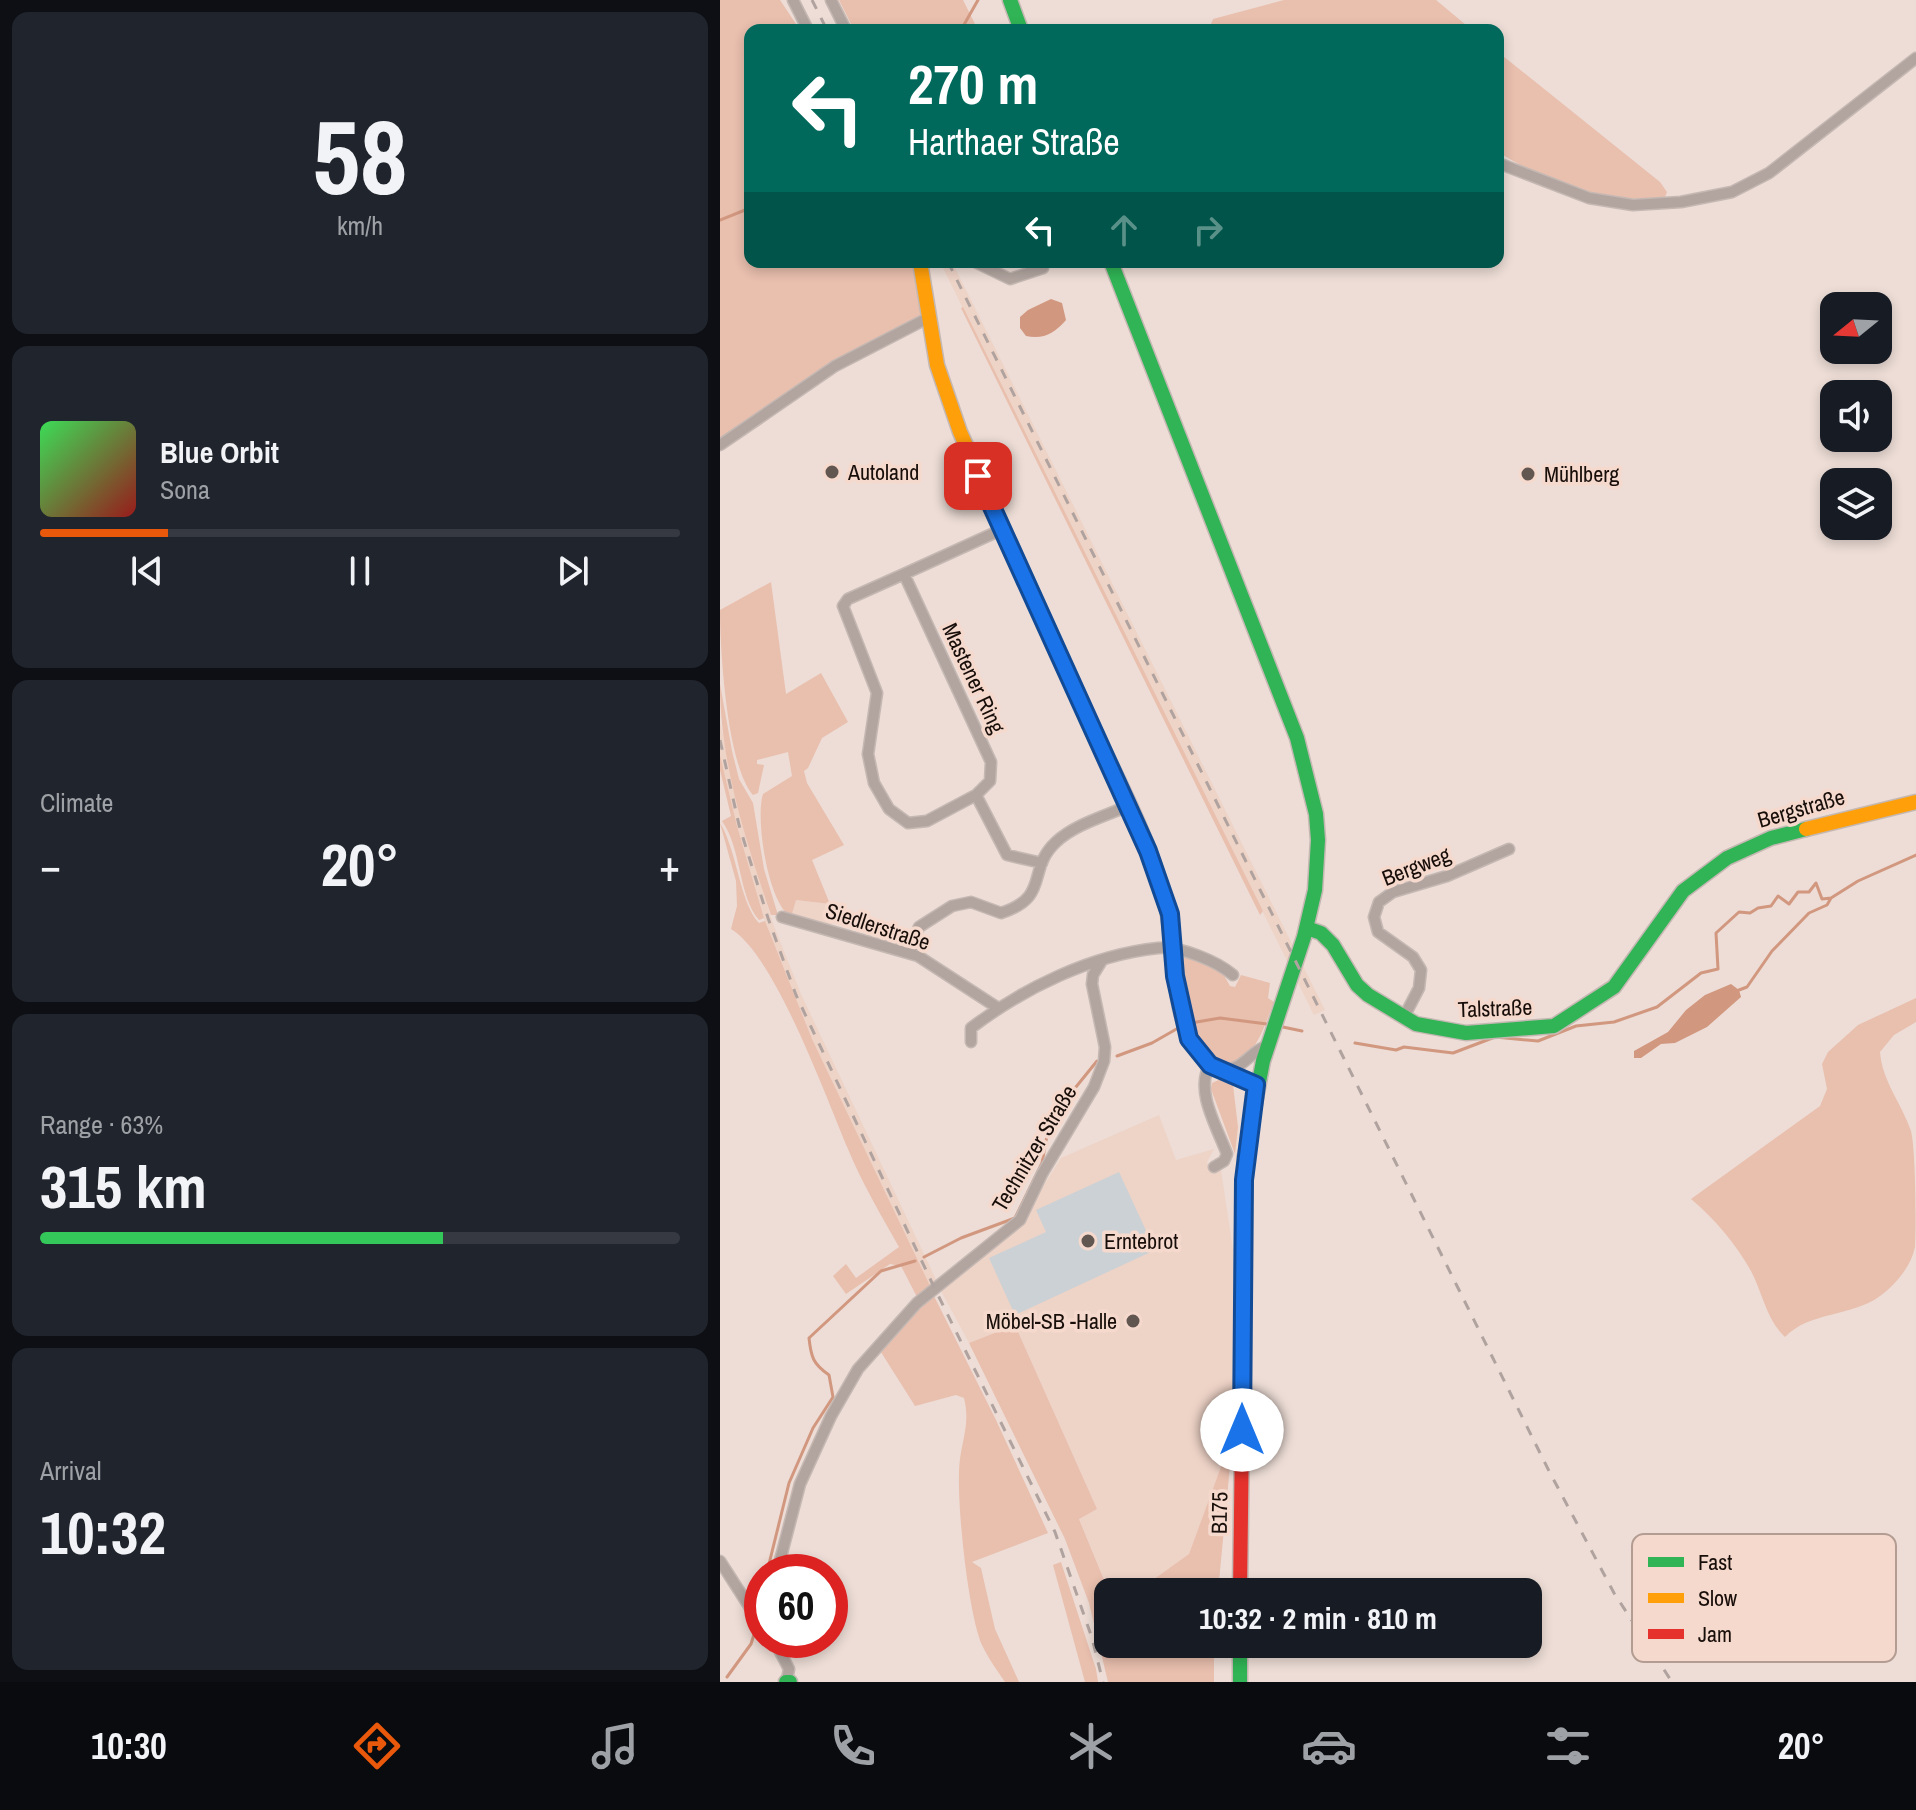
<!DOCTYPE html>
<meta charset="utf-8">
<style>
:root{--surface:#171b24;--page:#20242c;--text:#f1f3f6;--muted:#9ea1a6;--line:#363941;--accent:#ea580c}
body{margin:0;font-family:"Archivo Narrow",sans-serif;background:var(--page);color:var(--text);height:100vh;display:flex;flex-direction:column;font-size:30px;white-space:nowrap}
*{box-sizing:border-box;margin:0}
p{font-size:26px;color:var(--muted)}
.icon{flex:none;width:44px;height:44px;fill:none;stroke:currentColor;stroke-width:2;stroke-linecap:round;stroke-linejoin:round}
.map{position:relative;flex:1;overflow:hidden}
.side{display:flex;flex-direction:column;gap:12px;padding:12px;background:#0d0f14;width:720px}
.side>*{flex:none}
.hud{position:absolute;left:24px;top:24px;width:760px;height:244px;border-radius:16px;box-shadow:0 4px 12px #0003;background:#00695c;color:#fff;overflow:hidden}
.needle{width:52px;rotate:252deg}
.buttons{position:absolute;left:1100px;top:292px;display:grid;gap:16px}
.buttons a{display:grid;place-items:center;width:72px;height:72px;border-radius:16px;background:var(--surface);box-shadow:0 4px 12px #0003;font-size:40px}
.speed{position:absolute;left:24px;top:1554px;display:flex;gap:16px;font-size:40px;font-weight:700;text-align:center}
.speed>*{display:grid;place-content:center;width:104px;height:104px;border-radius:50%;background:var(--surface);box-shadow:0 4px 12px #0003;line-height:1}
.speed .limit{border:12px solid #d22;background:#fff;color:#111}
.pin{position:absolute;display:grid;place-items:center;width:68px;height:68px;color:#fff;margin:-34px;border-radius:16px;box-shadow:0 4px 12px #0006}
.me{position:absolute;width:88px;margin:-44px;rotate:0deg;stroke-linejoin:round;filter:drop-shadow(0 0 6px #0008)}
.turn{display:flex;align-items:center;gap:28px;height:168px;padding:0 32px;font-size:36px}
.turn .icon{width:104px;height:104px;stroke-width:2.5}
.turn b{display:block;font-size:56px;line-height:68px}
.lanes{display:flex;align-items:center;height:76px;padding:0 32px;background:#0003;justify-content:center;gap:40px;direction:ltr}
.lanes .off{opacity:.35}
.big{font-size:60px;font-weight:700;line-height:1.1}
.side .card{flex:1;display:flex;flex-direction:column;justify-content:center;gap:12px;min-width:0;padding:0 28px;border-radius:16px;background:var(--page)}
.side .dial{align-items:center;gap:0}
.dial b{font-size:104px;line-height:1}
.song{display:flex;align-items:center;gap:24px}
.cover{width:96px;height:96px;border-radius:12px;background:linear-gradient(135deg,hsl(130 70% 55%),hsl(0 70% 35%))}
.played{height:8px;border-radius:4px;background:linear-gradient(90deg,var(--accent) 20%,var(--line) 20%)}
.keys{display:flex;justify-content:space-around;direction:ltr}
.heat{display:flex;justify-content:space-between;align-items:center;font-size:44px;direction:ltr}
.charge{height:12px;border-radius:6px;background:linear-gradient(90deg,#34c759 63%,var(--line) 0)}
.trip{position:absolute;left:374px;top:1578px;width:448px;height:80px;border-radius:16px;background:var(--surface);box-shadow:0 4px 12px #0003;font-weight:700;line-height:80px;text-align:center}
.menu{display:flex;height:128px;justify-content:space-around;align-items:center;background:#090b0e;color:var(--muted)}
.menu .icon{width:56px;height:56px}
.menu .selected{color:var(--accent)}
.menu b{font-size:36px;color:var(--text)}
main{display:flex;flex:1;min-height:0}
.map>svg:first-child{display:block}
</style>
<main>
<section class="side">
<div class="card dial"><b>58</b><p>km/h</p></div>
<div class="card">
<div class="song"><i class="cover"></i><div><b>Blue Orbit</b><p>Sona</p></div></div>
<div class="played"></div>
<div class="keys"><svg class="icon" aria-label="previous" viewBox="0 0 24 24"><path d="M18 5L8 12l10 7zM5 5v14"/></svg><svg class="icon" aria-label="pause" viewBox="0 0 24 24"><path d="M8 5v14M16 5v14"/></svg><svg class="icon" aria-label="next" viewBox="0 0 24 24"><path d="M6 5l10 7-10 7zM19 5v14"/></svg></div>
</div>
<div class="card"><p>Climate</p>
<div class="heat"><a>−</a><b class="big">20°</b><a>+</a></div>
</div>
<div class="card"><p>Range · 63%</p><b class="big">315 km</b><div class="charge"></div></div>
<div class="card"><p>Arrival</p><b class="big">10:32</b></div>
</section>
<div class="map">
<svg width="1196" height="1682" viewBox="0 0 1196 1682">
<rect width="100%" height="100%" fill="#edddd6"/>
<path fill="#eed3c7" d="M220,262H232L605,1010L594,1015Z
M0,722L23,825L52,921L81,994L220,1288L313,1202L341,1158L439,1115L456,1160L494,1149L487,1162L492,1173L501,1170L513,1250V1434L469,1554L416,1592H389L359,1518L377,1509L295,1325L249,1343L220,1289L210,1287L92,1039L45,921L17,826L0,755Z
M75,900L110,904L117,922L106,926L71,917Z"/>
<path fill="#e9bfae" d="M0,0H60L80,30H30V262H191L204,314L112,364L0,440Z
M119,0H243L258,30H134Z
M564,0H716L752,30H496L491,24L493,19Z
M778,52L940,182L947,192L945,197C891,206 824,181 778,152Z
M243,307L543,911L540,915L241,308Z
M51,582L66,694L101,673L128,722L102,738L88,768L84,771L87,783L124,845L92,860L110,904L76,900L71,917C48,904 35,818 43,794L72,776L68,752L37,760V764L44,765L38,793L33,795C7,766 0,650 0,610Z
M0,684L12,751L19,779L33,803L44,869L58,915H51C26,841 0,763 0,684Z
M0,755L17,826L44,918L39,920C18,896 22,849 2,821L11,816L0,770Z
M0,823C17,850 20,904 39,923L45,921L92,1039L210,1286L197,1297L181,1266L170,1264L126,1294L113,1276L126,1264L136,1278L179,1247C161,1215 142,1183 128,1149C106,1098 55,955 11,929L17,906L16,881Z
M460,955L501,970L510,986L515,987L521,975L550,983L548,998L554,1002C542,1031 534,1068 496,1063L471,1031Z
M1196,998V1022L1174,1035L1160,1052C1162,1081 1182,1104 1191,1131C1196,1152 1196,1226 1195,1247C1191,1267 1175,1285 1160,1296C1132,1317 1090,1311 1065,1337C1046,1319 1043,1294 1031,1271C1016,1244 995,1219 971,1199L1100,1106L1107,1089L1102,1064L1108,1052L1138,1025Z
M501,1079L513,1085L518,1127L515,1154L491,1089L492,1083Z
M213,1294L276,1420L328,1533L252,1562L261,1568L275,1629L299,1682H285C277,1670 268,1658 262,1645C248,1614 235,1493 240,1459C243,1437 250,1422 244,1398L236,1395L195,1406L159,1349Z
M295,1325L377,1509L359,1519L389,1592L388,1644H494V1682H388L369,1603L345,1539L249,1343Z
M513,1434L498,1592H416L469,1554Z
M341,1562L376,1669L378,1682H365L333,1565Z"/>
<path fill="#d2977f" d="M331,299L342,303L346,320C335,333 323,340 306,336L300,328V317L308,310Z
M1011,984L1019,990L1021,997L987,1027L955,1043L941,1044L921,1058H914V1051L948,1032L966,1010L985,995Z"/>
<g fill="none" stroke-linecap="round" stroke-linejoin="round">
<path stroke="#d2977f" stroke-width="3" d="M241,30L258,0
M0,220L30,208
M1019,990L1027,987L1052,951L1089,913L1107,905L1111,898
M471,1023L500,1018L547,1024
M558,1026L582,1031
M635,1043L676,1050L684,1047L733,1053L775,1037L818,1041L856,1026L894,1022L937,1007L981,973L998,969L996,933L1019,912L1030,913L1038,908L1051,906L1058,896L1069,904L1078,892H1089L1096,883L1102,899L1111,898L1138,881L1196,855
M397,1056L432,1043L460,1027
M204,1257L241,1238L295,1218L322,1163L330,1119L377,1061
M47,1572L69,1483L93,1428L113,1397L109,1375C93,1364 91,1357 89,1338L161,1271L195,1261
M7,1677L31,1644L38,1622"/>
</g>
<path fill="#cbd1d5" d="M399,1172L435,1250L295,1315L269,1258L326,1232L316,1210Z"/>
<g fill="none" stroke-linecap="round" stroke-linejoin="round">
<g stroke="#c5b8b3" stroke-width="13">
<path id="street" d="M73,0L88,30
M111,0L126,30
M778,163L869,198L913,205L961,202L1012,192L1049,173L1196,58
M255,262L290,279L323,268
M0,445L115,366L204,320H210
M283,529L184,574L271,762L270,781L256,795L287,855L322,863
M184,574L128,599L123,606L157,693L148,754L154,783L169,809L188,823L207,821L256,795
M62,917L198,956L278,1008
M190,953L199,927L232,906L251,902L281,913C331,897 306,870 336,842C355,824 386,816 410,805
M684,1017L699,988L701,970L693,957L658,932L654,917L659,902L673,892L727,876L789,849
M251,1042V1028C304,988 371,955 438,948C460,946 497,961 513,975
M490,1065C474,1090 498,1129 507,1154L504,1161L494,1167
M503,1070C525,1069 529,1052 548,1045
M0,1561L34,1614L42,1619
M57,1572L80,1484L111,1416L138,1369L197,1303L300,1220L322,1174L374,1087L384,1061L385,1047L372,984L373,975L381,962
M54,1640L69,1669L67,1680"/>
</g>
<g stroke="#c5b8b3" stroke-width="17">
<path id="fast" d="M290,0L301,30
M391,262L577,738L596,814L598,840L595,890L584,937L543,1061L525,1156
M587,928L601,933L613,945L637,985L648,995L696,1024L746,1033L834,1026L894,987L963,891L1007,858L1051,838L1086,829
M520,1644V1682
M66,1682H70"/>
</g>
<g stroke="#c5b8b3" stroke-width="17">
<path id="slow" d="M200,262L217,365L240,432L372,726
M1086,829L1196,802
M522,1435L525,1156"/>
</g>
<g stroke="#c5b8b3" stroke-width="17">
<path id="jam" d="M372,726C399,782 429,839 445,900C456,944 451,994 469,1037C480,1065 511,1074 536,1085
M520,1592L522,1435"/>
</g>
<use href="#street" stroke="#b2a5a0" stroke-width="10"/>
<use href="#fast" stroke="#30b455" stroke-width="14"/>
<use href="#slow" stroke="#ff9f0a" stroke-width="14"/>
<use href="#jam" stroke="#e5322d" stroke-width="14"/>
<path stroke="#b0a39f" stroke-width="3" stroke-dasharray="10 10" stroke-linecap="butt" d="M92,0L107,30
M228,262L829,1471L894,1593L952,1682
M0,740L19,825L48,918L76,995L214,1287L335,1532L372,1638L383,1682"/>
</g>
<g fill="none" stroke-linecap="round" stroke-linejoin="round">
<g stroke="#114b97" stroke-width="20">
<path id="route" d="M258,476L428,851L450,914L455,976L469,1039L490,1065L536,1085L524,1180L522,1430"/>
</g>
<use href="#route" stroke="#1a73e8" stroke-width="14"/>
</g>
<g fill="#625651" stroke="#f6d9cd" stroke-width="3">
<circle cx="112" cy="472" r="8"/>
<circle cx="808" cy="474" r="8"/>
<circle cx="368" cy="1241" r="8"/>
<circle cx="413" cy="1321" r="8"/>
</g>
<g text-anchor="middle" stroke-width="7" stroke-linejoin="round" paint-order="stroke">
<g font-size="22" fill="#170d09" stroke="#f6d9cd" text-anchor="start">
<text x="128" y="480">Autoland</text>
<text x="824" y="482">Mühlberg</text>
<text x="384" y="1249">Erntebrot</text>
<text x="397" y="1329" text-anchor="end">Möbel-SB -Halle</text>
</g>
<g font-size="22" fill="#170d09" stroke="#f6d9cd">
<text transform="translate(254 678) rotate(65)" y="8">Mastener Ring</text>
<text transform="translate(1081 808) rotate(-16)" y="8">Bergstraße</text>
<text transform="translate(696 866) rotate(-21)" y="8">Bergweg</text>
<text transform="translate(158 926) rotate(18)" y="8">Siedlerstraße</text>
<text transform="translate(775 1008) rotate(-2)" y="8">Talstraße</text>
<text transform="translate(314 1148) rotate(-59)" y="8">Technitzer Straße</text>
<text transform="translate(499 1513) rotate(-89)" y="8">B175</text>
</g>
</g>
<rect x="912" y="1534" width="264" height="128" rx="12" fill="#f6d9cd" stroke="#b39c92" stroke-width="2"/>
<rect x="928" y="1557" width="36" height="10" fill="#30b455"/>
<rect x="928" y="1593" width="36" height="10" fill="#ff9f0a"/>
<rect x="928" y="1629" width="36" height="10" fill="#e5322d"/>
<g font-size="22" fill="#170d09">
<text x="978" y="1570">Fast</text>
<text x="978" y="1606">Slow</text>
<text x="978" y="1642">Jam</text>
</g>
</svg>
<div class="buttons">
<a><svg class="needle" viewBox="-14 -14 28 28"><path d="M0-13l5 13h-10z" fill="#e53935"/><path d="M0 13l5-13h-10z" fill="#9ea1a6"/></svg></a>
<a><svg class="icon" aria-label="sound" viewBox="0 0 24 24"><path d="M4 9h4l5-4v14l-5-4H4zM17 9q2 3 0 6"/></svg></a>
<a><svg class="icon" aria-label="layers" viewBox="0 0 24 24"><path d="M12 4l9 5-9 5-9-5zM3 14l9 5 9-5"/></svg></a>
</div>
<div class="speed"><div class="limit">60</div></div>
<div class="pin" style="left:258px;top:476px;background:#d93025"><svg class="icon" aria-label="arrive" viewBox="0 0 24 24"><path d="M6 21V4h12l-3 4 3 4H6"/></svg></div>
<svg class="me" style="left:522px;top:1430px" viewBox="-20 -20 40 40"><circle r="19" fill="#fff"/><path d="M0-13L10 11 0 6-10 11z" fill="#1a73e8"/></svg>
<div class="trip">10:32 · 2 min · 810 m</div>
<div class="hud">
<div class="turn"><svg class="icon" aria-label="left" viewBox="0 0 24 24"><path d="M17 20v-9H6M10 6l-5 5 5 5"/></svg><div><b>270 m</b>Harthaer Straße</div></div>
<div class="lanes"><svg class="icon" aria-label="left" viewBox="0 0 24 24"><path d="M17 20v-9H6M10 6l-5 5 5 5"/></svg><svg class="icon off" aria-label="ahead" viewBox="0 0 24 24"><path d="M12 20V5M6 11l6-6 6 6"/></svg><svg class="icon off" aria-label="right" viewBox="0 0 24 24"><path d="M7 20v-9h11M14 6l5 5-5 5"/></svg></div>
</div>
</div>
</main>
<nav class="menu">
<b>10:30</b>
<svg class="icon selected" aria-label="directions" viewBox="0 0 24 24"><path d="M12 3l9 9-9 9-9-9zM9 14v-3h6M13 9l2 2-2 2"/></svg>
<svg class="icon" aria-label="music" viewBox="0 0 24 24"><path d="M9 18V5l10-2v13"/><circle cx="6" cy="18" r="3"/><circle cx="16" cy="16" r="3"/></svg>
<svg class="icon" aria-label="phone" viewBox="0 0 24 24"><path d="M5 4h4l2 5-3 2q2 4 5 5l2-3 5 2v4C11 20 4 13 5 4z"/></svg>
<svg class="icon" aria-label="climate" viewBox="0 0 24 24"><path d="M12 3v18M4 7l16 10M4 17L20 7"/></svg>
<svg class="icon" aria-label="car" viewBox="0 0 24 24"><path d="M5 17H2v-5l4-1 3-4h7l3 4 3 1v5h-3M9 17h6M6 11h13"/><circle cx="7" cy="17" r="2"/><circle cx="17" cy="17" r="2"/></svg>
<svg class="icon" aria-label="filters" viewBox="0 0 24 24"><path d="M4 7h16M4 17h16"/><circle cx="9" cy="7" r="2"/><circle cx="15" cy="17" r="2"/></svg>
<b>20°</b>
</nav>
